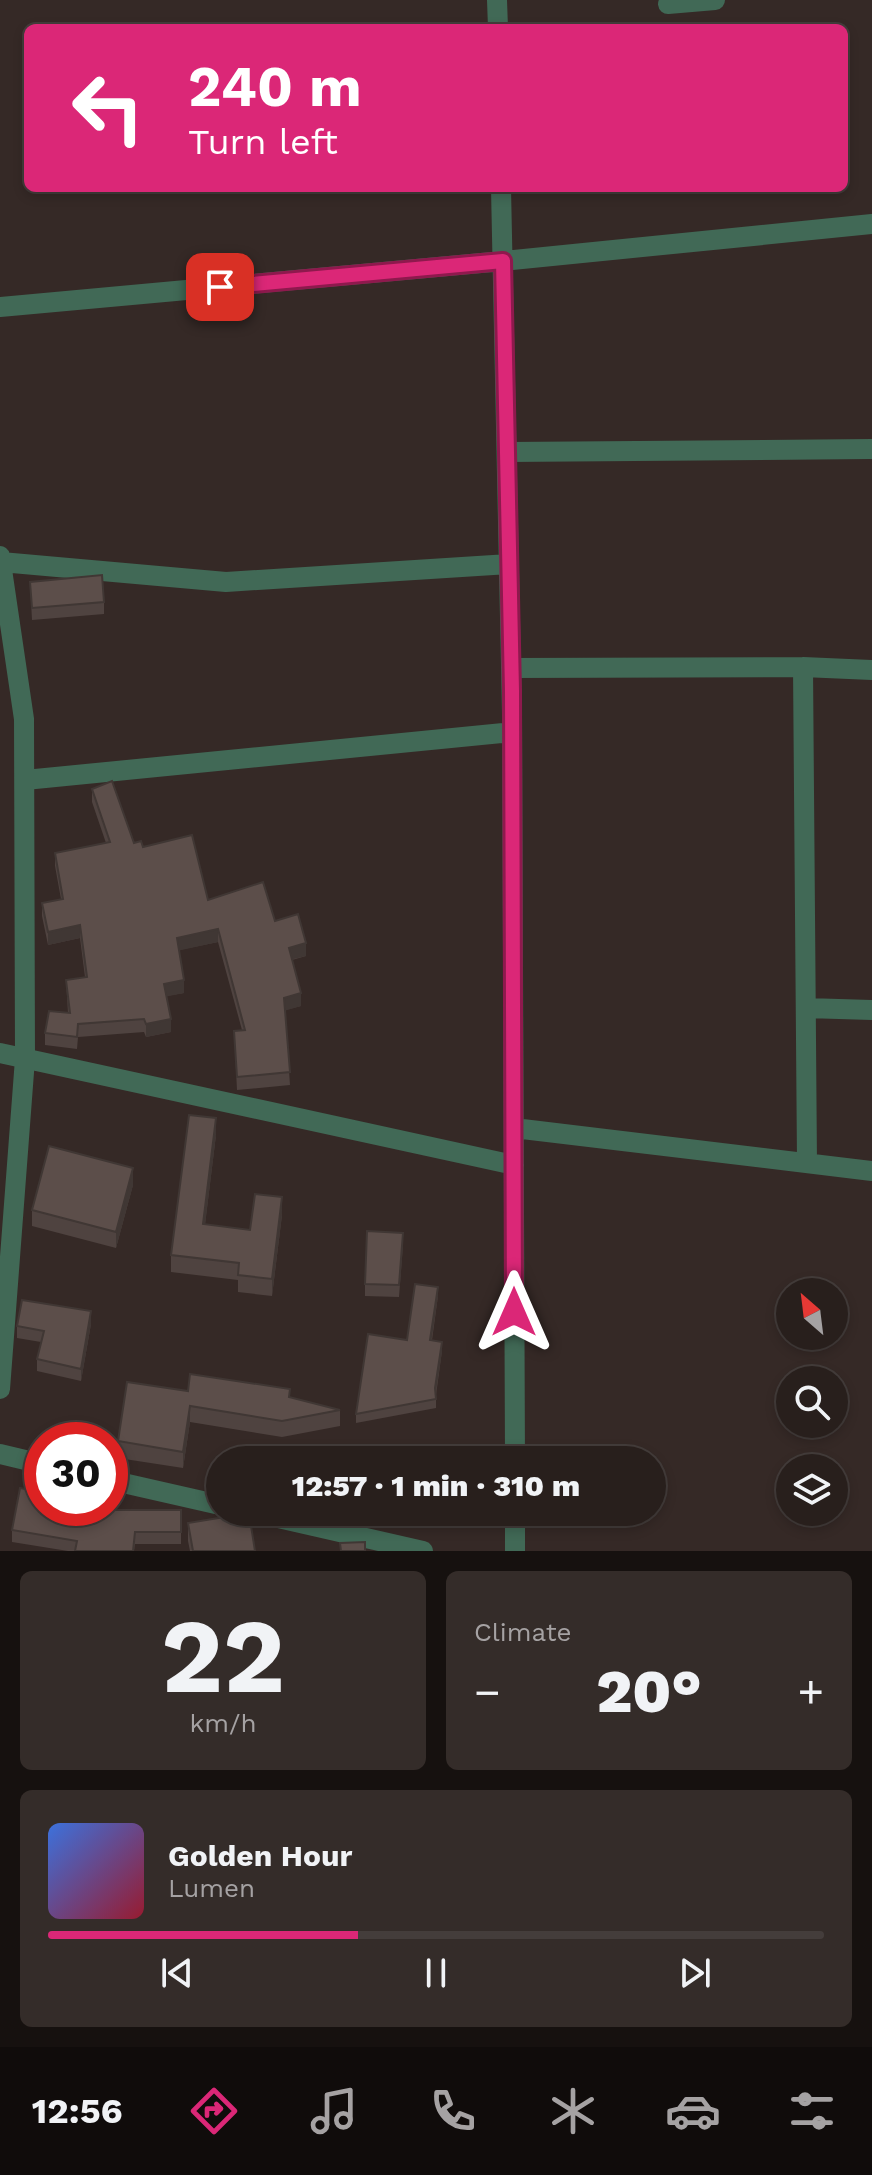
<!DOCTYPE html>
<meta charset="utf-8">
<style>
:root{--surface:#281f1c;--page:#342c29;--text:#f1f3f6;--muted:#a5a2a3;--line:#443d3b;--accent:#db2777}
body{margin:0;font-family:"Work Sans",sans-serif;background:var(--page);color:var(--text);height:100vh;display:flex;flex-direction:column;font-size:30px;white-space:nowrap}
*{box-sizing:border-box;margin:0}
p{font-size:26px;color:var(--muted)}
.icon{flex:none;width:44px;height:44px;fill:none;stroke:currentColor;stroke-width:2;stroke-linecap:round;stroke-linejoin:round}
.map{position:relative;height:1551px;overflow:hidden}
.side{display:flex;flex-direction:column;gap:20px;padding:20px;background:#16110f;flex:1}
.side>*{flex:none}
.hud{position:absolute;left:24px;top:24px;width:824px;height:168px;border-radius:12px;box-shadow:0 4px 12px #0003,0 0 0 2px var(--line);background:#db2777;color:#fff;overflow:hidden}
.needle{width:52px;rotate:332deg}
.buttons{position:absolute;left:776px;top:1278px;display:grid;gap:16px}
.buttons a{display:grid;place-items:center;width:72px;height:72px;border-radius:50%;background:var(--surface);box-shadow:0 4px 12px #0003,0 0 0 2px var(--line);font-size:40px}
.speed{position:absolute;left:24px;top:1422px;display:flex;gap:16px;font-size:40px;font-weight:700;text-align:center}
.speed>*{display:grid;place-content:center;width:104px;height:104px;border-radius:50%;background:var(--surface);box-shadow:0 4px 12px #0003,0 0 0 2px var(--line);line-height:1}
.speed .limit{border:12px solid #d22;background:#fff;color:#111}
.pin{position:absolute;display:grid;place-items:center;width:68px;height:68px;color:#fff;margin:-34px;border-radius:16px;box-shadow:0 4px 12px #0006}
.me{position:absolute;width:88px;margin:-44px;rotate:0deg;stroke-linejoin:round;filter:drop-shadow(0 0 6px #0008)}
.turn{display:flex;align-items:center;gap:28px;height:168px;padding:0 32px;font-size:36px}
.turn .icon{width:104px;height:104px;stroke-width:2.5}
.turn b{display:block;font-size:56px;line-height:68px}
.big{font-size:60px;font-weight:800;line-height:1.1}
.side .tile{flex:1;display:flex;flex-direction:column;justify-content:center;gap:12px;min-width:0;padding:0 28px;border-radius:12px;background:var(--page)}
.side .dial{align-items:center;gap:0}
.dial b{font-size:104px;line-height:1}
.song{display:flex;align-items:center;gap:24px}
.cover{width:96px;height:96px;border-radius:12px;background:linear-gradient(135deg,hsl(220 70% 55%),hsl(350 70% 35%))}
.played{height:8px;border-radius:4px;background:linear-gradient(90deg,var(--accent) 40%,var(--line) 40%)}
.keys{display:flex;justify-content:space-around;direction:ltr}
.heat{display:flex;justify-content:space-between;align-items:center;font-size:44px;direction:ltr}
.side .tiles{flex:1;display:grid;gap:20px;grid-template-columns:1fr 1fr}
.tile:last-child{grid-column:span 2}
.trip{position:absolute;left:206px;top:1446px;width:460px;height:80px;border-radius:40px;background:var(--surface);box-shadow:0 4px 12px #0003,0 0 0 2px var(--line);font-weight:800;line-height:80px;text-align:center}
.menu{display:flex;height:128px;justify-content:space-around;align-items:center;background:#100c0b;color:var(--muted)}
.menu .icon{width:56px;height:56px}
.menu .selected{color:var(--accent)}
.menu b{font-size:36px;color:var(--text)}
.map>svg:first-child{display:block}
</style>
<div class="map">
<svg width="872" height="1551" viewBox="0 0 872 1551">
<rect width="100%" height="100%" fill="#352926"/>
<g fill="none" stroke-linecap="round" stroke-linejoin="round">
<path stroke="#416956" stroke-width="20" d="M497,0L498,28
M668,4L715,0
M501,188L512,714L515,1460
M0,307L503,261L872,224
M507,452L872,449
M0,556L24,719L25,1059L0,1389
M1,562L226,582L509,564
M803,667L807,1163
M511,668L803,667L872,670
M25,780L512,732
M806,1008L872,1010
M0,1053L514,1165
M514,1128L872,1171
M0,1454L42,1464
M110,1480L220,1505
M252,1512L423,1551
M515,1512V1551"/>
</g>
<path fill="#4f4340" d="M30,582L104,602V614L32,620Z
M92,789L134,843L143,847L208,900L275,921L306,956L292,960L301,1006L285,1010L290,1085L237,1090L234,1031L242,1030L218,942L179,950L184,993L166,996L171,1032L146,1037L144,1032L78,1037L77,1049L45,1045V1033L68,1013L66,980L85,977L80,938L48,945L42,916V903L61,899L55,866V853L106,843L92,802Z
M216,1135L205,1224L250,1230L282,1215L272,1296L238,1292V1280L171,1272V1255Z
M133,1185L116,1248L32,1226V1210Z
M403,1245L399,1297L365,1296V1284Z
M438,1296L432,1340L442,1351L436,1395V1408L356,1423V1414Z
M91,1324L81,1381L37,1371V1359L41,1342L17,1338V1326Z
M188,1391L290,1397L340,1410V1426L282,1437L190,1422L183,1468L118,1458V1441Z
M42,1508L116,1510H181V1544H135L134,1551H68L12,1542V1530Z
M365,1512H399V1521L365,1522Z
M188,1523L255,1551H190L188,1541Z"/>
<path fill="#403734" d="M80,925V938L48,945V932Z
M218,929V942L177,951V938Z
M306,943V956L289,960V948Z
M184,980V993L164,997V984Z
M301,993V1006L284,1011V998Z
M171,1019V1032L146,1037V1024Z
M216,1118V1135L203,1242V1224Z
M133,1168V1185L116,1248V1232Z
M282,1197V1215L272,1296V1279Z
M438,1287V1296L430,1349V1340Z
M91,1311V1324L81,1381V1369Z
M442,1342V1351L435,1397V1388Z
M190,1406V1422L183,1468V1452Z"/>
<path fill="#5c4e4a" stroke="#403734" stroke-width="2" d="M102,575L104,602L32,608L30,582Z
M112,781L134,843L141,841L143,847L192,835L208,900L263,882L275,921L298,914L306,943L289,948L301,993L284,998L290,1072L237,1077L234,1031L245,1030L218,929L177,938L184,980L164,984L171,1019L146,1024L144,1019L78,1024L77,1037L45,1033L49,1011L70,1013L66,980L87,977L80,925L48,932L42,903L63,899L55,853L110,842L92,789Z
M189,1115L216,1118L203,1224L250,1230L255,1194L282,1197L272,1279L238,1275L239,1263L171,1255Z
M49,1146L133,1168L116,1232L32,1210Z
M367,1231L403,1233L399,1285L365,1284Z
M415,1284L438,1287L430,1340L442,1342L435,1388L436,1399L356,1414L368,1334L407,1340Z
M22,1300L91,1311L81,1369L37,1359L44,1331L17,1326Z
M190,1374L290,1389L289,1397L340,1410L282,1421L190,1406L183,1452L118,1441L127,1382L188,1391Z
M398,1449V1460H364L363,1450Z
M20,1488L42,1492V1508H110V1506L116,1507L115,1510H181V1532H135L133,1551H75L77,1541L12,1530Z
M249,1513L255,1551H193L188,1523Z
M365,1542V1551H341L340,1543Z"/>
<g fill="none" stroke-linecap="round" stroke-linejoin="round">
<g stroke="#8e194d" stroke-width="20">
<path id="route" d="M220,287L503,261L512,691L514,1312"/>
</g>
<use href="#route" stroke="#db2777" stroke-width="14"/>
</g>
</svg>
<div class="buttons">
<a><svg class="needle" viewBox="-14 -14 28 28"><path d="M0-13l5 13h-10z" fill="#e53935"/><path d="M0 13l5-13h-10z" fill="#a5a2a3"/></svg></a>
<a><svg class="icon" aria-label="search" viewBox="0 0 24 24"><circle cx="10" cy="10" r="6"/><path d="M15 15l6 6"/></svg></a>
<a><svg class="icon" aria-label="layers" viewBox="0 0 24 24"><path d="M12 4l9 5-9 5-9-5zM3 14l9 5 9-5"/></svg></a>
</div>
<div class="speed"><div class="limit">30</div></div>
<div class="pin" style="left:220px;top:287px;background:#d93025"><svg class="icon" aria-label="arrive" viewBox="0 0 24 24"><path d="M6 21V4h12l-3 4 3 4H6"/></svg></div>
<svg class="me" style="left:514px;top:1312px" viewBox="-20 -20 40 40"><path d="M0-17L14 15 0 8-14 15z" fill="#db2777" stroke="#fff" stroke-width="4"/></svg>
<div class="trip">12:57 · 1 min · 310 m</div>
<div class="hud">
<div class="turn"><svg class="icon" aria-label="left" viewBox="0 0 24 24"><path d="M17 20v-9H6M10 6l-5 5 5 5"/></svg><div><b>240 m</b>Turn left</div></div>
</div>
</div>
<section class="side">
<div class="tiles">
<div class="tile dial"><b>22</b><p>km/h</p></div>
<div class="tile"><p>Climate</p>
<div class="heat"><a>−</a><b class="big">20°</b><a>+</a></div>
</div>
<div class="tile">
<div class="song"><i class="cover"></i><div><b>Golden Hour</b><p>Lumen</p></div></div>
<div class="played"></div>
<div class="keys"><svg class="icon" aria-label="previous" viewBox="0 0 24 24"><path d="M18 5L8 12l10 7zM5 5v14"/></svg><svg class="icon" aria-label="pause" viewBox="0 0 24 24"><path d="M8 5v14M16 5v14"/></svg><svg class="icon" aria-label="next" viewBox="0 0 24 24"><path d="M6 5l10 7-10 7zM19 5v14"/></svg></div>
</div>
</div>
</section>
<nav class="menu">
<b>12:56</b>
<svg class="icon selected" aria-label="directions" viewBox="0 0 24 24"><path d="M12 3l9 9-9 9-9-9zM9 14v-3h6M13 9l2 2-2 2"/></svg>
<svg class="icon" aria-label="music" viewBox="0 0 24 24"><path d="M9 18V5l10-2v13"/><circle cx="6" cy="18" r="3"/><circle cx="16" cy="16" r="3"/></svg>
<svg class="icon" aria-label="phone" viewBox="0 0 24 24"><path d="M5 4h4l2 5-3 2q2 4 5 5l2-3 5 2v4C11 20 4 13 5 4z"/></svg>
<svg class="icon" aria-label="climate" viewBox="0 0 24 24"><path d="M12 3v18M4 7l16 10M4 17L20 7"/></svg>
<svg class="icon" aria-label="car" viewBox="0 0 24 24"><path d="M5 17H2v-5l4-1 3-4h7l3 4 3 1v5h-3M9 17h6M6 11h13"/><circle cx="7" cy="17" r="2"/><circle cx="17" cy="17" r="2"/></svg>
<svg class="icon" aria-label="filters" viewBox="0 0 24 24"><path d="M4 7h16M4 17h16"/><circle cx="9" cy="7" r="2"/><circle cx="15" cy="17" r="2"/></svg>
</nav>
